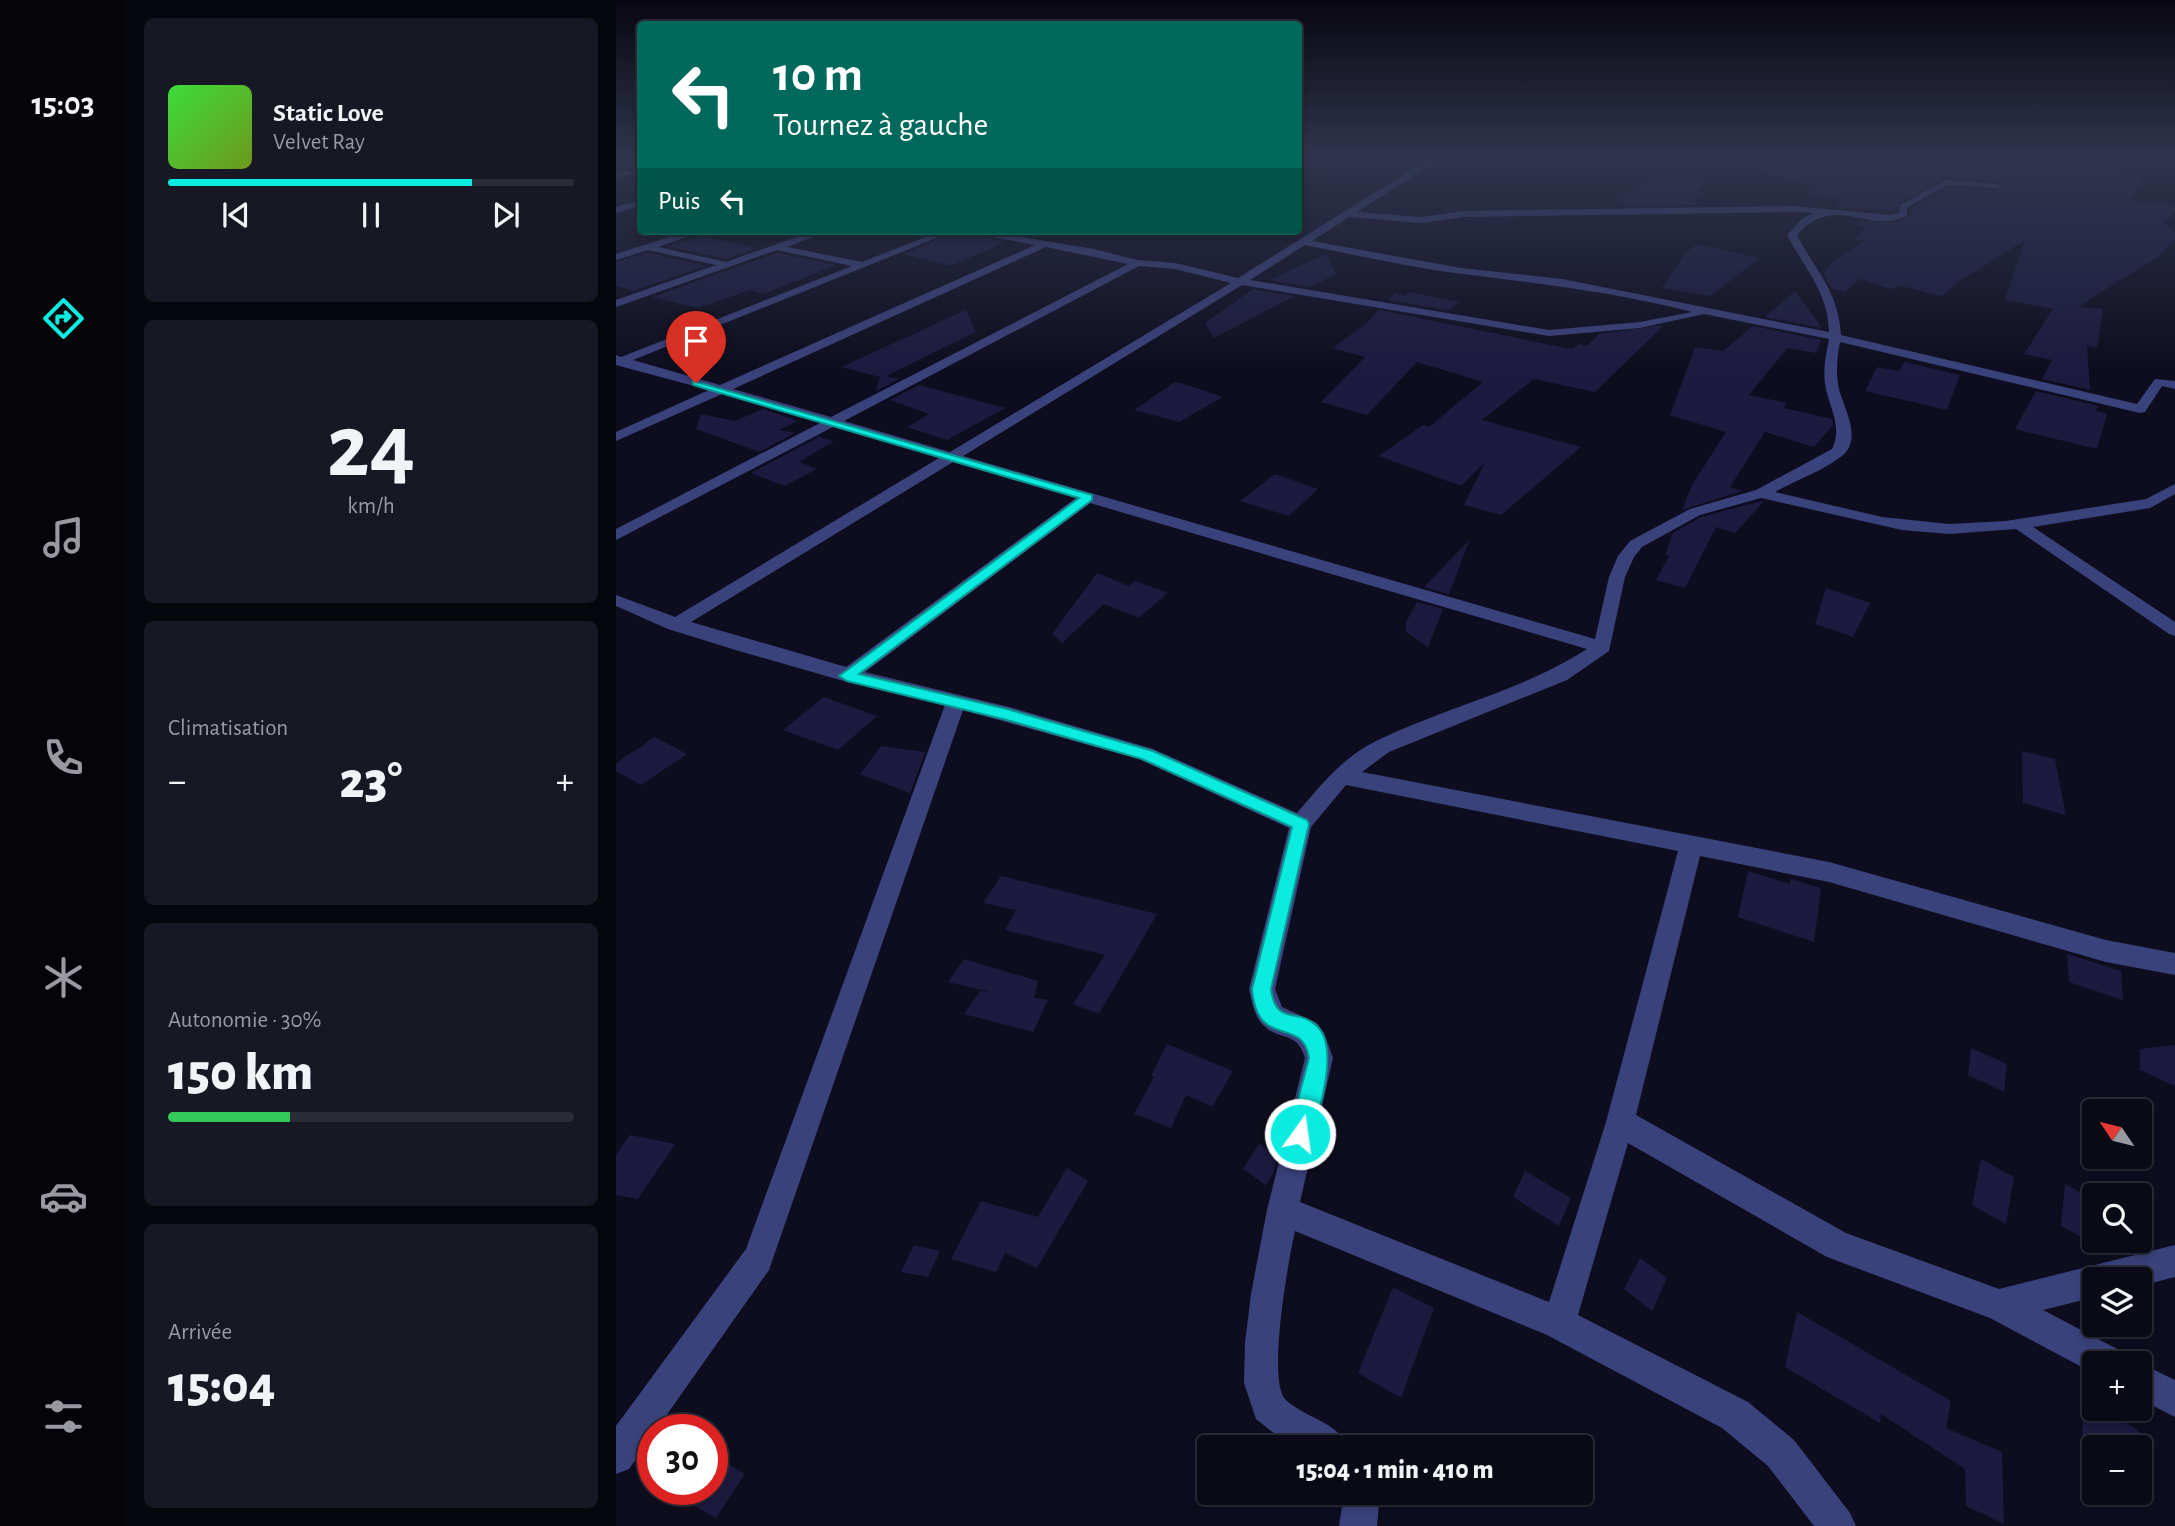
<!DOCTYPE html>
<html lang="fr">
<meta charset="utf-8">
<style>
:root{--surface:#0a0a17;--page:#181824;--text:#f1f3f6;--muted:#999aa1;--line:#2a2b36;--accent:#0bebe0}
body{margin:0;font-family:"Alegreya Sans",sans-serif;background:var(--page);color:var(--text);height:100vh;display:flex;flex-direction:column;font-size:26px;white-space:nowrap}
*{box-sizing:border-box;margin:0}
p{font-size:23px;color:var(--muted)}
.icon{flex:none;width:38px;height:38px;fill:none;stroke:currentColor;stroke-width:2;stroke-linecap:round;stroke-linejoin:round}
.map{position:relative;flex:1;overflow:hidden}
.panel{display:flex;flex-direction:column;gap:18px;padding:18px;background:#06060d;width:490px}
.panel>*{flex:none}
.top-card{position:absolute;left:21px;top:21px;width:665px;height:214px;border-radius:7px;box-shadow:0 4px 10px #0003,0 0 0 2px var(--line);background:#00695c;color:#fff;overflow:hidden}
.needle{width:46px;rotate:305deg}
.tools{position:absolute;left:1466px;top:1099px;display:grid;gap:14px}
.tools a{display:grid;place-items:center;width:70px;height:70px;border-radius:7px;background:var(--surface);box-shadow:0 4px 10px #0003,0 0 0 2px var(--line);font-size:35px}
.speed{position:absolute;left:21px;top:1414px;display:flex;gap:14px;font-size:35px;font-weight:700;text-align:center}
.speed>*{display:grid;place-content:center;width:91px;height:91px;border-radius:50%;background:var(--surface);box-shadow:0 4px 10px #0003,0 0 0 2px var(--line);line-height:1}
.speed .limit{border:10px solid #d22;background:#fff;color:#111}
.pin{position:absolute;display:grid;place-items:center;width:60px;height:60px;color:#fff;margin:-72px -30px;border-radius:50% 50% 50% 0;rotate:-45deg;box-shadow:0 0 7px #0007}
.pin .icon{rotate:45deg}
.me{position:absolute;width:77px;margin:-38px;rotate:14deg;stroke-linejoin:round;filter:drop-shadow(0 0 5px #0008)}
.turn{display:flex;align-items:center;gap:24px;height:147px;padding:0 21px;font-size:32px}
.turn .icon{width:91px;height:91px;stroke-width:2.5}
.turn b{display:block;font-size:49px;line-height:60px}
.then{display:flex;align-items:center;height:66px;padding:0 21px;background:#0003;gap:14px;font-size:26px}
.big{font-size:52px;font-weight:800;line-height:1.1}
.panel .card{flex:1;display:flex;flex-direction:column;justify-content:center;gap:10px;min-width:0;padding:0 24px;border-radius:10px;background:var(--page)}
.panel .dial{align-items:center;gap:0}
.dial b{font-size:91px;line-height:1}
.song{display:flex;align-items:center;gap:21px}
.cover{width:84px;height:84px;border-radius:10px;background:linear-gradient(135deg,hsl(120 70% 55%),hsl(80 70% 35%))}
.played{height:7px;border-radius:4px;background:linear-gradient(90deg,var(--accent) 75%,var(--line) 75%)}
.keys{display:flex;justify-content:space-around;direction:ltr}
.heat{display:flex;justify-content:space-between;align-items:center;font-size:38px;direction:ltr}
.charge{height:10px;border-radius:5px;background:linear-gradient(90deg,#34c759 30%,var(--line) 0)}
.trip{position:absolute;left:581px;top:1435px;width:396px;height:70px;border-radius:7px;background:var(--surface);box-shadow:0 4px 10px #0003,0 0 0 2px var(--line);font-weight:800;line-height:70px;text-align:center}
main{display:flex;flex:1;min-height:0}
.tab-bar{display:flex;flex-direction:column;width:126px;justify-content:space-around;align-items:center;background:#040409;color:var(--muted)}
.tab-bar .icon{width:49px;height:49px}
.tab-bar .active{color:var(--accent)}
.tab-bar b{font-size:32px;color:var(--text)}
.map>svg:first-child{display:block}
</style>
<main>
<nav class="tab-bar">
<b>15:03</b>
<svg class="icon active" aria-label="directions" viewBox="0 0 24 24"><path d="M12 3l9 9-9 9-9-9zM9 14v-3h6M13 9l2 2-2 2"/></svg>
<svg class="icon" aria-label="music" viewBox="0 0 24 24"><path d="M9 18V5l10-2v13"/><circle cx="6" cy="18" r="3"/><circle cx="16" cy="16" r="3"/></svg>
<svg class="icon" aria-label="phone" viewBox="0 0 24 24"><path d="M5 4h4l2 5-3 2q2 4 5 5l2-3 5 2v4C11 20 4 13 5 4z"/></svg>
<svg class="icon" aria-label="climate" viewBox="0 0 24 24"><path d="M12 3v18M4 7l16 10M4 17L20 7"/></svg>
<svg class="icon" aria-label="car" viewBox="0 0 24 24"><path d="M5 17H2v-5l4-1 3-4h7l3 4 3 1v5h-3M9 17h6M6 11h13"/><circle cx="7" cy="17" r="2"/><circle cx="17" cy="17" r="2"/></svg>
<svg class="icon" aria-label="filters" viewBox="0 0 24 24"><path d="M4 7h16M4 17h16"/><circle cx="9" cy="7" r="2"/><circle cx="15" cy="17" r="2"/></svg>
</nav>
<section class="panel">
<div class="card">
<div class="song"><i class="cover"></i><div><b>Static Love</b><p>Velvet Ray</p></div></div>
<div class="played"></div>
<div class="keys"><svg class="icon" aria-label="previous" viewBox="0 0 24 24"><path d="M18 5L8 12l10 7zM5 5v14"/></svg><svg class="icon" aria-label="pause" viewBox="0 0 24 24"><path d="M8 5v14M16 5v14"/></svg><svg class="icon" aria-label="next" viewBox="0 0 24 24"><path d="M6 5l10 7-10 7zM19 5v14"/></svg></div>
</div>
<div class="card dial"><b>24</b><p>km/h</p></div>
<div class="card"><p>Climatisation</p>
<div class="heat"><a>−</a><b class="big">23°</b><a>+</a></div>
</div>
<div class="card"><p>Autonomie · 30%</p><b class="big">150 km</b><div class="charge"></div></div>
<div class="card"><p>Arrivée</p><b class="big">15:04</b></div>
</section>
<div class="map">
<svg width="1559" height="1526" viewBox="0 0 1559 1526">
<rect width="100%" height="100%" fill="#0e0d1f"/>
<path fill="#1c1a3f" d="M1125,157H1419L1422,160L1459,164V167L1526,175L1515,201L1559,206V212L1548,223L1559,232V239L1543,256L1462,307L1487,309L1481,348L1471,346L1474,390L1426,379L1436,360L1408,354L1437,309L1389,300L1409,240L1342,282L1326,296L1284,286L1274,289L1244,279L1229,292L1215,288L1207,274L1216,262L1248,241L1237,239L1251,227L1240,225L1245,221L1278,223L1293,216L1296,207L1333,188L1381,191L1386,182L1330,177L1283,203L1281,211L1221,207L1216,206L1227,200L1194,194L1203,187L1124,166Z
M1041,174L1088,181L1077,205L1022,206L1000,202Z
M340,231L390,242L334,266L288,254Z
M85,236L141,248L110,259L52,246Z
M1080,244L1144,258L1094,296L1046,288L1069,254Z
M32,253L90,266L17,291L0,286V262Z
M161,253L220,265L148,294L134,290L82,308L36,297Z
M710,254L720,274L695,287L653,280Z
M637,289L678,296L598,338L589,323Z
M1179,291L1206,328L1149,317Z
M793,292L844,302L832,310L772,300L779,293L788,296Z
M350,310L360,332L270,376L283,379L260,391L264,377L225,367Z
M763,310L955,349L963,344L971,346L983,334L1048,325L979,392L918,379L866,420L965,447L885,515L848,505L869,462L845,486L763,456L807,425L813,427L867,382L801,362L751,415L705,402L749,357L716,348L750,324Z
M1137,326L1205,340L1200,353L1171,348L1133,395L1171,403L1168,408L1216,419L1217,425L1198,447L1149,432L1114,487L1126,491L1066,510L1076,485L1110,432L1054,415L1079,347L1107,351Z
M1288,362L1344,375L1331,410L1249,391L1261,367L1283,371Z
M559,382L568,384L607,397L563,422L518,410Z
M303,385L389,408L331,440L291,427L313,414L274,400Z
M1420,391L1482,406L1480,411L1491,414L1481,449L1399,429Z
M147,409L182,421L163,430L179,433L143,452L80,429L85,414L119,421Z
M203,437L218,441L183,462L201,469L168,486L135,473Z
M659,474L702,489L673,516L624,501Z
M1145,501H1148L1119,533L1100,527L1069,588L1040,580L1053,556L1049,555L1057,533L1085,517Z
M854,539L833,594L808,587Z
M481,573L513,586L519,581L552,593L523,618L488,604L446,643L436,634Z
M1210,588L1254,603L1237,637L1199,624Z
M801,602L827,609L812,647L790,632V622Z
M208,697L261,716L222,750L167,730Z
M39,737L71,754L25,785L0,771V763Z
M265,746L309,752L294,793L244,774Z
M1406,751L1439,759L1450,815L1407,803Z
M1132,871L1174,884L1175,879L1205,888L1198,942L1122,917Z
M385,876L541,914L483,1014L457,1004L489,955L389,930L400,910L367,903Z
M1451,954L1505,971L1507,1000L1453,982Z
M348,959L422,981L418,998L432,1000L417,1032L348,1014L364,991L374,992L332,982Z
M551,1044L617,1071L596,1107L570,1095L555,1128L518,1114L538,1077L535,1076Z
M1559,1045V1086L1524,1070V1049Z
M1355,1048L1391,1064L1388,1092L1352,1075Z
M14,1135L59,1144L22,1199L0,1195V1155Z
M643,1144L662,1156L657,1174L650,1185L627,1169Z
M1365,1159L1398,1177L1390,1224L1356,1205Z
M451,1168L472,1181L421,1268L389,1253L380,1272L335,1259L365,1201L422,1217Z
M909,1171L955,1198L943,1226L897,1197Z
M1449,1184L1479,1200V1244L1445,1226Z
M298,1245L324,1251L312,1277L285,1272Z
M1024,1258L1051,1278L1036,1311L1008,1289Z
M777,1287L818,1308L785,1398L742,1373Z
M1181,1312L1335,1401L1330,1428L1386,1452L1388,1524L1350,1506L1349,1469L1265,1414L1264,1423L1169,1367Z
M1470,1398L1479,1403V1409H1487L1529,1435L1525,1493L1524,1447H1479V1463L1464,1453Z
M105,1460L129,1474L100,1518L75,1504L85,1489H96V1472Z"/>
<g fill="none" stroke-linecap="round" stroke-linejoin="round">
<path fill="#3a427c" fill-rule="evenodd" d="M816,157H826L741,212L805,217L848,211L1178,206L1273,215L1283,213L1284,205L1330,180L1384,184L1381,188L1332,185L1295,205L1291,208V215C1254,237 1220,191 1181,235C1200,272 1222,290 1225,335L1521,404L1539,379L1559,381V389L1546,386L1529,412L1524,413L1224,342C1221,357 1220,370 1222,385C1226,406 1248,438 1226,456C1207,471 1180,480 1159,492L1266,517L1333,524L1390,521L1530,499L1559,484V494L1534,508L1417,527L1559,622V636L1553,634L1400,529L1333,534L1286,530L1145,498L1084,515L1026,547L1018,557L1009,577L993,651L951,680L773,752L746,772L1213,862L1490,940L1559,953V975L1490,962L1213,882L1084,856L1020,1115L1230,1233L1383,1289L1559,1245V1277L1524,1286V1279H1479V1297L1427,1310L1505,1351L1510,1363H1479V1374L1374,1318L1211,1257L1012,1143L962,1315L1132,1402L1178,1440L1234,1513L1240,1526H1198L1152,1466L1106,1428L931,1335L679,1231C673,1258 650,1382 670,1400C689,1418 721,1421 732,1447H680L659,1434L640,1419L628,1383L629,1343L635,1294L651,1210L689,1058C681,1030 664,1042 647,1025C638,1016 636,1001 633,989L673,828L523,759L347,710L153,1270L40,1430H37V1435L13,1469L0,1474V1426L130,1249L329,705L231,682L123,651L52,629L0,606V595L59,617L323,458L217,427L0,540V529L204,423L106,394L0,441V432L93,390L0,365V355L5,357L236,266L161,250L0,307V300L100,265L32,250L0,260V254L72,231H87L42,247L110,262L198,231H212L171,247L246,262L325,231H338L17,360L104,385L419,245L345,231H367L478,249L521,260L559,263L622,278ZM1178,212L1197,213L1185,220L1171,235C1189,269 1212,292 1213,332L946,279L845,268L696,241L733,217L805,223L848,217ZM689,245C742,255 795,268 848,274C925,284 1001,292 1076,312L1024,322L933,330L634,280ZM430,247L512,264L215,417L117,389ZM523,266L559,269L615,283L334,452L228,421ZM626,285L933,336L1024,328L1088,314L1213,339C1210,355 1207,368 1209,384C1213,408 1227,426 1216,449L1140,490L1074,509L1014,541L1002,556L993,577L979,639L347,456ZM337,462L460,498L230,667L75,622ZM474,503L971,649C906,691 829,707 760,741C727,757 705,785 681,813L537,749L397,708L249,672ZM730,785L1062,851L990,1122L933,1302L684,1202L717,1058L708,1033L701,1023L666,1007L659,989L695,827Z
M24,168V172L0,178V174Z
M24,200V206L0,213V207Z
M1523,1363H1524L1559,1380V1417L1524,1399Z
M728,1493H764L761,1526H723Z"/>
</g>
<linearGradient id="sky" x2="0" y2="1"><stop stop-color="#080711"/><stop offset="0.42" stop-color="#30354d"/><stop offset="1" stop-color="#30354d" stop-opacity="0"/></linearGradient>
<rect width="1559" height="371" fill="url(#sky)"/>
<path fill="#0bebe0" stroke="#079992" stroke-width="2" d="M77,381L476,495V500L243,674L391,709L537,751L691,820L693,824L655,989C660,1027 682,1007 701,1026C724,1048 703,1116 692,1142L684,1145L677,1142L673,1134L693,1058C686,1014 642,1052 636,989L676,827L526,759L391,720L231,681L223,676L463,498L77,385Z"/>
</svg>
<div class="tools">
<a><svg class="needle" viewBox="-14 -14 28 28"><path d="M0-13l5 13h-10z" fill="#e53935"/><path d="M0 13l5-13h-10z" fill="#999aa1"/></svg></a>
<a><svg class="icon" aria-label="search" viewBox="0 0 24 24"><circle cx="10" cy="10" r="6"/><path d="M15 15l6 6"/></svg></a>
<a><svg class="icon" aria-label="layers" viewBox="0 0 24 24"><path d="M12 4l9 5-9 5-9-5zM3 14l9 5 9-5"/></svg></a>
<a>+</a>
<a>−</a>
</div>
<div class="speed"><div class="limit">30</div></div>
<div class="pin" style="left:80px;top:383px;background:#d93025"><svg class="icon" aria-label="arrive" viewBox="0 0 24 24"><path d="M6 21V4h12l-3 4 3 4H6"/></svg></div>
<svg class="me" style="left:684px;top:1134px" viewBox="-20 -20 40 40"><circle r="17" fill="#0bebe0" stroke="#fff" stroke-width="3"/><path d="M0-11L8 9 0 5-8 9z" fill="#fff"/></svg>
<div class="trip">15:04 · 1 min · 410 m</div>
<div class="top-card">
<div class="turn"><svg class="icon" aria-label="left" viewBox="0 0 24 24"><path d="M17 20v-9H6M10 6l-5 5 5 5"/></svg><div><b>10 m</b>Tournez à gauche</div></div>
<div class="then">Puis<svg class="icon" aria-label="left" viewBox="0 0 24 24"><path d="M17 20v-9H6M10 6l-5 5 5 5"/></svg></div>
</div>
</div>
</main>
